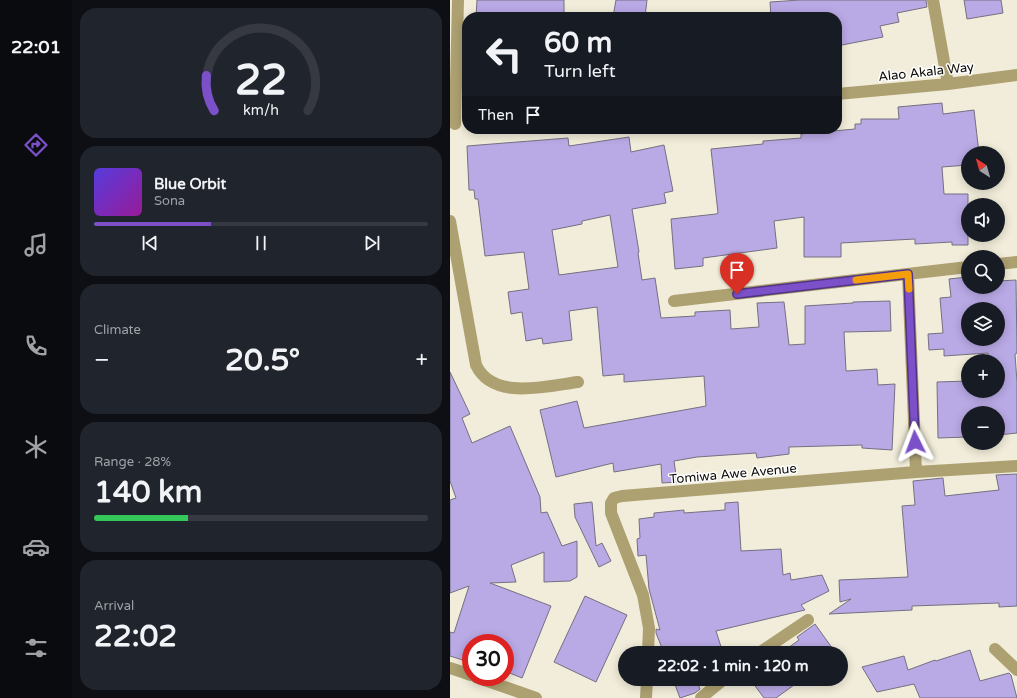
<!DOCTYPE html>
<meta charset="utf-8">
<style>
:root{--surface:#171b24;--page:#20242c;--text:#f1f3f6;--muted:#9ea1a6;--line:#363941;--accent:#7c50c9}
body{margin:0;font-family:"Varela Round",sans-serif;background:var(--page);color:var(--text);height:100vh;display:flex;flex-direction:column;font-size:15px;white-space:nowrap}
*{box-sizing:border-box;margin:0}
p{font-size:13px;color:var(--muted)}
.icon{flex:none;width:22px;height:22px;fill:none;stroke:currentColor;stroke-width:2;stroke-linecap:round;stroke-linejoin:round}
.map{position:relative;flex:1;overflow:hidden}
.drawer{display:flex;flex-direction:column;gap:8px;padding:8px;background:#0d0f14;width:378px}
.drawer>*{flex:none}
.guide{position:absolute;left:12px;top:12px;width:380px;height:122px;border-radius:16px;box-shadow:0 2px 10px #0003;background:#171b24;color:var(--text);overflow:hidden}
.needle{width:26px;rotate:323deg}
.controls{position:absolute;left:511px;top:146px;display:grid;gap:8px}
.controls a{display:grid;place-items:center;width:44px;height:44px;border-radius:50%;background:var(--surface);box-shadow:0 2px 10px #0003;font-size:20px}
.speed{position:absolute;left:12px;top:634px;display:flex;gap:8px;font-size:20px;font-weight:700;text-align:center}
.speed>*{display:grid;place-content:center;width:52px;height:52px;border-radius:50%;background:var(--surface);box-shadow:0 2px 10px #0003;line-height:1}
.speed .limit{border:6px solid #d22;background:#fff;color:#111}
.pin{position:absolute;display:grid;place-items:center;width:34px;height:34px;color:#fff;margin:-41px -17px;border-radius:50% 50% 50% 0;rotate:-45deg;box-shadow:0 0 4px #0007}
.pin .icon{rotate:45deg}
.me{position:absolute;width:44px;margin:-22px;rotate:357deg;stroke-linejoin:round;filter:drop-shadow(0 0 3px #0008)}
.turn{display:flex;align-items:center;gap:14px;height:84px;padding:0 16px;font-size:18px}
.turn .icon{width:52px;height:52px;stroke-width:2.5}
.turn b{display:block;font-size:28px;line-height:34px}
.then{display:flex;align-items:center;height:38px;padding:0 16px;background:#0003;gap:8px;font-size:15px}
.big{font-size:30px;font-weight:700;line-height:1.1}
.drawer .card{flex:1;display:flex;flex-direction:column;justify-content:center;gap:6px;min-width:0;padding:0 14px;border-radius:16px;background:var(--page)}
.drawer .dial{align-items:center;gap:0}
.dial svg{height:104px;overflow:visible;fill:none;stroke:var(--line);stroke-width:7;stroke-linecap:round;text-anchor:middle}
.dial text{fill:var(--text);stroke:none}
.song{display:flex;align-items:center;gap:12px}
.cover{width:48px;height:48px;border-radius:6px;background:linear-gradient(135deg,hsl(250 70% 55%),hsl(300 70% 35%))}
.played{height:4px;border-radius:2px;background:linear-gradient(90deg,var(--accent) 35%,var(--line) 35%)}
.keys{display:flex;justify-content:space-around;direction:ltr}
.heat{display:flex;justify-content:space-between;align-items:center;font-size:22px;direction:ltr}
.charge{height:6px;border-radius:3px;background:linear-gradient(90deg,#34c759 28%,var(--line) 0)}
.trip{position:absolute;left:168px;top:646px;width:230px;height:40px;border-radius:20px;background:var(--surface);box-shadow:0 2px 10px #0003;font-weight:700;line-height:40px;text-align:center}
main{display:flex;flex:1;min-height:0}
.tab-bar{display:flex;flex-direction:column;width:72px;justify-content:space-around;align-items:center;background:#090b0e;color:var(--muted)}
.tab-bar .icon{width:28px;height:28px}
.tab-bar .current{color:var(--accent)}
.tab-bar b{font-size:18px;color:var(--text)}
.map>svg:first-child{display:block}
</style>
<main>
<nav class="tab-bar">
<b>22:01</b>
<svg class="icon current" aria-label="directions" viewBox="0 0 24 24"><path d="M12 3l9 9-9 9-9-9zM9 14v-3h6M13 9l2 2-2 2"/></svg>
<svg class="icon" aria-label="music" viewBox="0 0 24 24"><path d="M9 18V5l10-2v13"/><circle cx="6" cy="18" r="3"/><circle cx="16" cy="16" r="3"/></svg>
<svg class="icon" aria-label="phone" viewBox="0 0 24 24"><path d="M5 4h4l2 5-3 2q2 4 5 5l2-3 5 2v4C11 20 4 13 5 4z"/></svg>
<svg class="icon" aria-label="climate" viewBox="0 0 24 24"><path d="M12 3v18M4 7l16 10M4 17L20 7"/></svg>
<svg class="icon" aria-label="car" viewBox="0 0 24 24"><path d="M5 17H2v-5l4-1 3-4h7l3 4 3 1v5h-3M9 17h6M6 11h13"/><circle cx="7" cy="17" r="2"/><circle cx="17" cy="17" r="2"/></svg>
<svg class="icon" aria-label="filters" viewBox="0 0 24 24"><path d="M4 7h16M4 17h16"/><circle cx="9" cy="7" r="2"/><circle cx="15" cy="17" r="2"/></svg>
</nav>
<section class="drawer">
<div class="card dial"><svg viewBox="0 0 100 80">
<path d="M14 69A42 42 0 1 1 86 69"/>
<path d="M14 69A42 42 0 0 1 8 42" stroke="#7c50c9"/>
<text x="50" y="56" font-size="32" font-weight="700">22</text>
<text x="50" y="72" font-size="11">km/h</text>
</svg></div>
<div class="card">
<div class="song"><i class="cover"></i><div><b>Blue Orbit</b><p>Sona</p></div></div>
<div class="played"></div>
<div class="keys"><svg class="icon" aria-label="previous" viewBox="0 0 24 24"><path d="M18 5L8 12l10 7zM5 5v14"/></svg><svg class="icon" aria-label="pause" viewBox="0 0 24 24"><path d="M8 5v14M16 5v14"/></svg><svg class="icon" aria-label="next" viewBox="0 0 24 24"><path d="M6 5l10 7-10 7zM19 5v14"/></svg></div>
</div>
<div class="card"><p>Climate</p>
<div class="heat"><a>−</a><b class="big">20.5°</b><a>+</a></div>
</div>
<div class="card"><p>Range · 28%</p><b class="big">140 km</b><div class="charge"></div></div>
<div class="card"><p>Arrival</p><b class="big">22:02</b></div>
</section>
<div class="map">
<svg width="567" height="698" viewBox="0 0 567 698">
<rect width="100%" height="100%" fill="#f2edda"/>
<path fill="#b9a9e5" stroke="#747081" fill-rule="evenodd" d="M27,0H114V17H26Z
M166,0H197L195,17H163Z
M350,0H476L477,7L447,13L449,22L430,26L433,37L387,46V17H321L320,2Z
M514,0H551L553,13L517,19Z
M492,103L493,114L524,110L529,153H518V165L492,167L494,194H518V245H502V242L465,244V239L391,243V257H354V217L324,221L327,248L253,258V266L225,269L221,219L266,214L268,213L261,149L313,144V141L351,138V134L405,129V124H411V119H449L448,107Z
M179,137L181,152L214,145L223,191L214,193L216,203L182,209L189,252L188,253L192,280L205,278L211,318L245,316V312L280,310L281,329L309,327L307,303L334,302L339,345L355,344V306L403,303V302L440,301L441,331L394,332L396,371L427,369L428,385L445,384L442,450L412,448V445L339,447V454L307,458L306,453L247,457L224,461L227,482L212,483L211,464L164,472L163,463L106,477L90,410L127,401L134,428L256,406L254,376L174,382V374L153,376L147,307L119,311L122,340L93,344L92,338L76,341L72,312L61,314L58,292L79,289L74,252L35,256L28,199H25L24,190H19L17,146L118,138L119,146ZM160,215L168,267L109,275L102,230L132,224V221Z
M518,277V287H548V281L566,280L567,353L565,354L567,382V433L548,435V413H518V437L488,438L487,382L518,381V391H548V361H539L538,353L494,356V349L479,350L478,334L493,333L490,298L501,297L499,279ZM518,309H548V339H518Z
M0,372L20,414L12,418L22,443L60,426L90,497L91,513L97,512L112,546L127,541V577L120,581L94,582V552L61,565L66,582L40,583L101,606L72,678L55,671V643H21L16,661L0,656V632L4,633L19,586L0,593V500L6,498L0,481Z
M567,474V606L549,607V603L462,606V610L379,614L401,599L390,602L389,580L458,577L452,506L465,505L463,481L493,478L495,496L549,490L546,475Z
M142,502L146,546L152,543L161,561L149,567L125,517L124,504Z
M288,502L291,551L331,549L333,575L340,573L341,580L372,575L379,591L351,605L355,610L266,631L273,653H214L206,633V629L210,630L199,589L196,555L188,556L187,539L190,538L189,519L204,517V513L234,510V513L275,510V503Z
M135,596L177,615L146,682L104,662Z
M365,624L385,652L331,653L349,640L347,637Z
M520,650L530,681L559,673L561,675L567,698H470L464,684L427,692L412,667L454,656L458,670L485,660L486,661Z
M223,679H246L250,689L245,693L230,698Z
M300,679H346L342,682L344,685L326,698H314Z"/>
<g fill="none" stroke-linecap="round" stroke-linejoin="round">
<path stroke="#ada071" stroke-width="12" d="M483,0L498,84
M387,94L498,84L567,75
M5,124L8,0
M0,221L26,365C43,401 97,386 128,382
M548,264L567,262
M458,274L466,472
M224,301L518,267
M545,649L567,670
M198,653L199,628L193,595L161,513V503L164,498L172,496L466,472L567,466
M309,653L358,620
M0,668L21,675
M26,677L86,698
M196,698L197,679
M251,698L274,679"/>
</g>
<g fill="none" stroke-linecap="round" stroke-linejoin="round">
<g stroke="#513483" stroke-width="10">
<path id="route" d="M287,294L458,274L465,442"/>
</g>
<use href="#route" stroke="#7c50c9" stroke-width="7"/>
<path stroke="#f59e0b" stroke-width="7" d="M406,280L458,274L459,289"/>
</g>
<g text-anchor="middle" stroke-width="3" stroke-linejoin="round" paint-order="stroke">
<g font-size="13" fill="#0e0c06" stroke="#fff">
<text transform="translate(476 71) rotate(-6)" y="5">Alao Akala Way</text>
<text transform="translate(283 473) rotate(-5)" y="5">Tomiwa Awe Avenue</text>
</g>
</g>
</svg>
<div class="controls">
<a><svg class="needle" viewBox="-14 -14 28 28"><path d="M0-13l5 13h-10z" fill="#e53935"/><path d="M0 13l5-13h-10z" fill="#9ea1a6"/></svg></a>
<a><svg class="icon" aria-label="sound" viewBox="0 0 24 24"><path d="M4 9h4l5-4v14l-5-4H4zM17 9q2 3 0 6"/></svg></a>
<a><svg class="icon" aria-label="search" viewBox="0 0 24 24"><circle cx="10" cy="10" r="6"/><path d="M15 15l6 6"/></svg></a>
<a><svg class="icon" aria-label="layers" viewBox="0 0 24 24"><path d="M12 4l9 5-9 5-9-5zM3 14l9 5 9-5"/></svg></a>
<a>+</a>
<a>−</a>
</div>
<div class="speed"><div class="limit">30</div></div>
<div class="pin" style="left:287px;top:294px;background:#d93025"><svg class="icon" aria-label="arrive" viewBox="0 0 24 24"><path d="M6 21V4h12l-3 4 3 4H6"/></svg></div>
<svg class="me" style="left:465px;top:442px" viewBox="-20 -20 40 40"><path d="M0-17L14 15 0 8-14 15z" fill="#7c50c9" stroke="#fff" stroke-width="4"/></svg>
<div class="trip">22:02 · 1 min · 120 m</div>
<div class="guide">
<div class="turn"><svg class="icon" aria-label="left" viewBox="0 0 24 24"><path d="M17 20v-9H6M10 6l-5 5 5 5"/></svg><div><b>60 m</b>Turn left</div></div>
<div class="then">Then<svg class="icon" aria-label="arrive" viewBox="0 0 24 24"><path d="M6 21V4h12l-3 4 3 4H6"/></svg></div>
</div>
</div>
</main>
